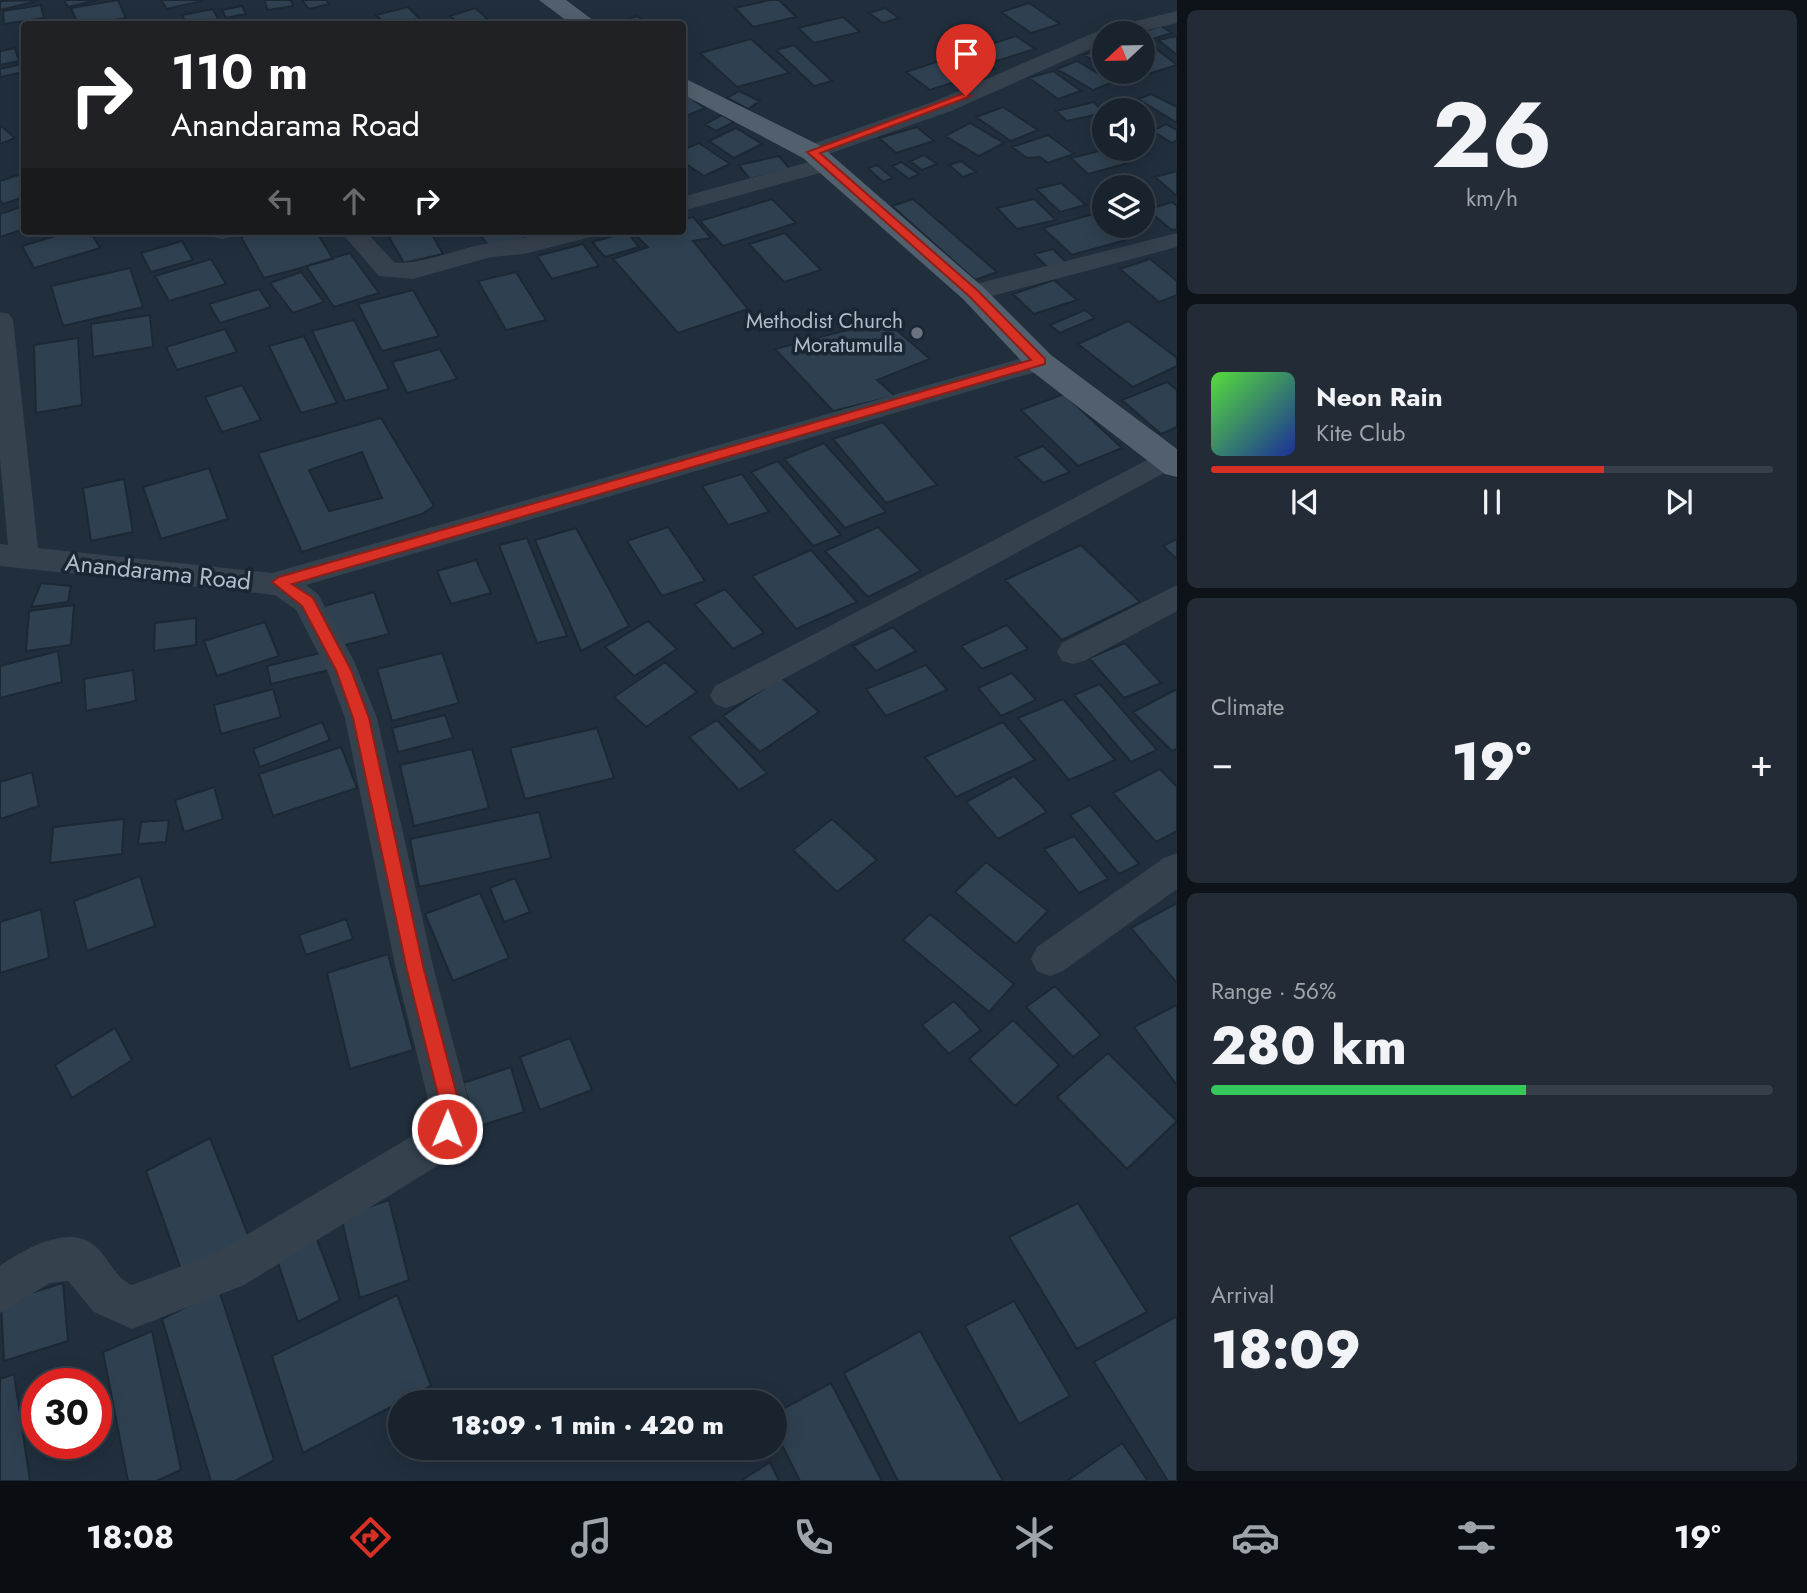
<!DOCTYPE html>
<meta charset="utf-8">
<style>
:root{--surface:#19232e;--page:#222b36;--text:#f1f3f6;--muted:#9fa4aa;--line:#37404a;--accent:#d93025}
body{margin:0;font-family:Jost,sans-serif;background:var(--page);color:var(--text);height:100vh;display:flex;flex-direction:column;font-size:26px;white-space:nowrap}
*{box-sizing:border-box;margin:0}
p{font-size:23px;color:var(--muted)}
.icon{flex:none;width:38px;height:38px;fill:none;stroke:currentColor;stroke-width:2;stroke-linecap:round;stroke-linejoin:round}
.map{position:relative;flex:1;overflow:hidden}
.panel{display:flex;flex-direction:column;gap:10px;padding:10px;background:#0e1319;width:630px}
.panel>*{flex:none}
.top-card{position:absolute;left:21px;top:21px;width:665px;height:214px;border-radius:7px;box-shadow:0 4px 18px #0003,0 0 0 2px var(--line);background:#202124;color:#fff;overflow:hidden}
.needle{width:46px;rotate:248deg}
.controls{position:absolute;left:1092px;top:21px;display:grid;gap:14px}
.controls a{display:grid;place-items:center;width:63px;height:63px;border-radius:50%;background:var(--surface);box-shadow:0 4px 18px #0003,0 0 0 2px var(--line);font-size:35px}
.speed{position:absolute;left:21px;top:1368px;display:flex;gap:14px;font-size:35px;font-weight:700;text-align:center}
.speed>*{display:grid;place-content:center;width:91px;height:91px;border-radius:50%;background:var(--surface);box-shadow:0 4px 18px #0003,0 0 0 2px var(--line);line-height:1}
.speed .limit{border:10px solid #d22;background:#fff;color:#111}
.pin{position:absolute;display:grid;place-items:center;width:60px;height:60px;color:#fff;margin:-72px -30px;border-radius:50% 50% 50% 0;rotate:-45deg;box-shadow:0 0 7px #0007}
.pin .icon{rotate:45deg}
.me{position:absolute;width:77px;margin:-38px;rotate:1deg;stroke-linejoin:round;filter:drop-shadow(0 0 5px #0008)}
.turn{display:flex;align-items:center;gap:24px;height:147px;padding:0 35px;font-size:32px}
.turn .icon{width:91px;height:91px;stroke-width:2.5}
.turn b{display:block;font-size:49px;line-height:60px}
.lanes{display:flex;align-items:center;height:66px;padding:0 35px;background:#0003;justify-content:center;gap:35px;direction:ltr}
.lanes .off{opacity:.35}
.big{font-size:52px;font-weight:800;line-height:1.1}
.panel .widget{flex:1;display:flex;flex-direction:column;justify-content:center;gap:10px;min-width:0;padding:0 24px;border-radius:10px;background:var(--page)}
.panel .dial{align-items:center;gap:0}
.dial b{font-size:91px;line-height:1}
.song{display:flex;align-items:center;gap:21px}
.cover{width:84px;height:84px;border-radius:10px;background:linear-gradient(135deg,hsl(110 70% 55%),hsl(230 70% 35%))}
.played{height:7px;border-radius:4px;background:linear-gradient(90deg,var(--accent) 70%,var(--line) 70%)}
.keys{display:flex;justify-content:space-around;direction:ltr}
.heat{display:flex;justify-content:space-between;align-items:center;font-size:38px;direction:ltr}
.charge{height:10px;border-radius:5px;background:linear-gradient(90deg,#34c759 56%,var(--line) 0)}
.trip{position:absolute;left:388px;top:1390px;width:399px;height:70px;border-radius:35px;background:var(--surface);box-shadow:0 4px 18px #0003,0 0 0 2px var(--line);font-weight:800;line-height:70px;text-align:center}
.menu{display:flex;height:112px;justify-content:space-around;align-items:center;background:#0a0e12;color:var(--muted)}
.menu .icon{width:49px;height:49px}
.menu .current{color:var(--accent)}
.menu b{font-size:32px;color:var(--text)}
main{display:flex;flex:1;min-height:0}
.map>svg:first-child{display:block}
</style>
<main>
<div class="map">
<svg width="1177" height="1481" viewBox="0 0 1177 1481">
<rect width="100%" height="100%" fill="#212f3d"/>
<path fill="#2f4151" stroke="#1c2834" stroke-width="2" fill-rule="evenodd" d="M36,0L37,1L0,10V1Z
M64,0H98L68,7Z
M118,0L126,18L93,24H78L71,8Z
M161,0H202V1L167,9Z
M264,0H291L293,6L268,10Z
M302,0H326L329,4L309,9Z
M770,0H779L796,17L753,27L735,8Z
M1029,3L1060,24L1031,33L1001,12Z
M41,5L44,18L4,24L3,11Z
M242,6L246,14L226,18L222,10Z
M408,7L420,19L385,24L376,15Z
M475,8L488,19L460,24L450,16Z
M885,8L899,18L883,23L869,13Z
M213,9L219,21L186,24L182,15Z
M637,16L649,24H612Z
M843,17L860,32L814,43L798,28Z
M1161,26L1172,33L1146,41L1177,65L1145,75L1140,72H1143V33H1138Z
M1016,36L1035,49L997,61L978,48Z
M1177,36V55L1158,40Z
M751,39L789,73L737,87L700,53Z
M794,45L832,81L814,86L776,50Z
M15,48L19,61L0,65V51Z
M969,51L995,69L930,90L906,72Z
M1094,51L1104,57V67L1084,55Z
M1077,61L1113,82L1093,90L1057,69Z
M21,64L24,72L0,77V69Z
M1053,71L1081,91L1058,99L1029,78Z
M1112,72H1131L1141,77L1130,82Z
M739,91L760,101L748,109L727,98Z
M682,92L705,108L682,118Z
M1151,94L1177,107V123L1138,99Z
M1094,102L1104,113L1067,121L1056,111Z
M1003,107L1038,130L1011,141L976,117Z
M722,115L734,122L716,131L705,124Z
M970,123L1004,143L979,156L945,136Z
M1166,124L1177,130V140L1172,143L1152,131Z
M0,125L15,138L0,144Z
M917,127L934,141L896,153L879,138Z
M736,128L762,144L734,158L709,141Z
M1048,135L1074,154L1048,163L1040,157L1027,158L1012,147Z
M699,143L730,164L704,176L682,161V150Z
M1107,149L1125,164L1088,174L1071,158Z
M924,155L937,164L922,170L910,161Z
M779,156L790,169L750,179L739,165Z
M961,161L976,172L963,177L949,165Z
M901,162L919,174L909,179L892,166Z
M877,165L893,178L883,182L868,168Z
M1177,171V196L1155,177Z
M24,173V197L3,204L0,200V181Z
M1061,183L1086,205L1060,212L1036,189Z
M772,199L796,223L723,246L700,221Z
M913,199L997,272L975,280L892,206Z
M1034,199L1056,220L1017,229L997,208Z
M1172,202L1177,206V229L1172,230L1147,210Z
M24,206V229L0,237V214Z
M1097,213L1104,220V226H1111L1126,240L1072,255L1043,228Z
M693,217L711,238L693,241L748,309L678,333L613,259L648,247L631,231H682V220Z
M72,231H90L100,248L34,268L22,246Z
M264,231H316L333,259L264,278L241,237Z
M415,231H430L443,254L404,263L389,237Z
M478,231H550L490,248Z
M627,232L639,247L605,257L592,242Z
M785,233L821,270L784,282L749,244Z
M182,241L193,260L151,272L141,253Z
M583,244L599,266L552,279L537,256Z
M1053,249L1067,263L1048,268L1034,254Z
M350,253L379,293L334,307L306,266Z
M211,259L226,284L169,301L155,276Z
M1150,259L1177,281V295L1159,302L1120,269Z
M130,268L143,307L63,326L51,286Z
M301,272L324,302L293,313L270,283Z
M516,272L546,320L506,330L478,281Z
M1054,280L1077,300L1034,314L1013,294Z
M259,289L271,307L220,323L209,304Z
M413,290L439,336L382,351L358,304Z
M1085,310L1095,318L1060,333L1050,325Z
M150,315L153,347L93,357L91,324Z
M354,320L389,389L345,401L312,331Z
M885,320L930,359L877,380L895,396L833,411L775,349Z
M1128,321L1177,358V366L1133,387L1078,344Z
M225,329L237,352L177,370L166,347Z
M304,336L337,403L301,413L269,346Z
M78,338L82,405L36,413L34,345Z
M440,349L457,379L407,393L392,362Z
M1167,382L1177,390V427L1161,434L1122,400Z
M242,385L261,420L222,432L205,397Z
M1064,394L1122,448L1078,466L1021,410Z
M381,418L434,506L422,514L302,552L258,453ZM362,452L382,498L329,511L309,470Z
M883,422L937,485L886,503L833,439Z
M824,443L886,512L845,528L784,459Z
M1043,446L1070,472L1043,483L1016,457Z
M778,461L841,535L813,546L751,472Z
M209,468L228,519L161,539L143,487Z
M742,474L769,512L728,525L702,486Z
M124,479L133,532L91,541L83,488Z
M668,527L705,581L662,596L627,541Z
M878,527L921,571L868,597L825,551Z
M576,528L629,626L581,651L535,540Z
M527,538L567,636L537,643L499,545Z
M1177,539V559L1163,546Z
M1081,545L1140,602L1062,640L1005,580Z
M811,550L857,602L796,629L752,576Z
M476,560L491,593L451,604L437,571Z
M41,583L71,586L68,602L31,607Z
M725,589L764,633L733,649L694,604Z
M374,592L389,634L337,647L324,606Z
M74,605L71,645L26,651L29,611Z
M196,618V645L154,651L155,623Z
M648,621L677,649L634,676L605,647Z
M265,622L279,656L217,676L204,641Z
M1007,625L1028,649L982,669L961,646Z
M893,627L916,651L876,671L853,646Z
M1125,643L1161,683L1124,698L1089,658Z
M58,651L62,682L0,698V666Z
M324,652L329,670L271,684L267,666Z
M442,653L459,703L392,721L377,669Z
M665,662L697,692L646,727L614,697Z
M926,665L947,690L886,716L866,689Z
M133,670L136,701L86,711L84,679Z
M1012,673L1036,700L1001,716L978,688Z
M781,677L819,712L760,752L723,716Z
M1100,684L1157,750L1131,762L1074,695Z
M273,689L281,717L221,734L214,705Z
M1177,689V748L1172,751L1133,712Z
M1063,699L1115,760L1069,780L1018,718Z
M445,715L453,738L398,752L392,728Z
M717,720L767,773L739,790L689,737Z
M322,722L330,740L260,767L253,749Z
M1003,722L1035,760L956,797L925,757Z
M597,728L614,778L525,799L510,748Z
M341,747L357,788L273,816L259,774Z
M472,749L489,808L414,826L400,765Z
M1160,769L1177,787V831L1156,842L1113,793Z
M32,772L39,806L0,819V782Z
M1014,776L1047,812L998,839L966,802Z
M214,787L223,819L184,832L175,800Z
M1090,805L1139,864L1119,874L1070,815Z
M539,812L551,858L419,887L410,839Z
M124,819L122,854L50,863L53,827Z
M832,819L877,860L837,892L793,850Z
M169,820L166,842L138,844L141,822Z
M1074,836L1108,879L1079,893L1044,849Z
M986,862L1048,911L1016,944L955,892Z
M140,876L155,926L87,951L74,901Z
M515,878L530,912L504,922L490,888Z
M480,893L509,958L453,981L425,914Z
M1177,903V983L1131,928Z
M41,909L49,958L0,973V922Z
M930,914L1014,984L989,1012L903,940Z
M346,919L353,939L306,955L299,935Z
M388,954L413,1050L350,1069L327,973Z
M1055,986L1101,1035L1073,1057L1026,1007Z
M954,1001L981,1030L949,1054L922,1025Z
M1177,1005V1085L1134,1027Z
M1013,1020L1059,1065L1015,1106L969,1059Z
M115,1028L132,1060L72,1098L55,1065Z
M570,1038L592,1090L540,1110L520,1057Z
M1108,1053L1177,1121L1127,1169L1057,1097Z
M511,1067L524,1112L476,1127L463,1083Z
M210,1138L250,1240L183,1275L146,1171Z
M389,1200L409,1280L360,1298L341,1216Z
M1078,1203L1147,1312L1077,1349L1009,1237Z
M316,1237L340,1300L298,1322L276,1257Z
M63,1283L68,1341L4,1361L1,1302Z
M219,1290L274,1460L235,1481H211L162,1319Z
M397,1295L431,1386L303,1453L272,1356Z
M1014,1301L1070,1396L1019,1424L965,1326Z
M1177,1316V1481H1168L1094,1362Z
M152,1331L181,1470L156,1481H128L103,1352Z
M920,1331L1003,1481H898L844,1373Z
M14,1374L30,1481H0V1379Z
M831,1383L882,1481H800L775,1431V1413Z
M1122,1443L1148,1481H1067Z
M770,1462L779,1481H742V1480Z"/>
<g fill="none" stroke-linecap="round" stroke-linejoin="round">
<path fill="#35414d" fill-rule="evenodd" d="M1177,11V23L1135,33H1104V43L951,111L820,157L812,159L801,152L804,147L935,101L1103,29Z
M827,157L838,164L835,169L682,211V197Z
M239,231L236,236L222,239L213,237L210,232Z
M340,231H365L395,263C428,263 458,248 490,243C526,237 562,231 598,231L595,236L524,254L491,257L413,279L379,276Z
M1177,233V247L973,301L964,299L960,293L964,287Z
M0,312L9,314L13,320L38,548L272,573L1040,353L1049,356L1053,362L1049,368L306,585L318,594L354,661L377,718L434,970L469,1103L467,1129L461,1143L447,1160L244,1285L132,1329L94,1312L68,1281L50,1283L0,1313V1266C23,1250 69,1223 95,1246C109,1258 115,1278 132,1285L216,1253L419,1132L428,1121L429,1103L396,970L345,718L327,670L296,610L275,595L0,566V544L8,545L0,459Z
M1168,449L1177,452V466L737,704L726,708L715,704L710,695L715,686Z
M1177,585V611L1084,661L1073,664L1062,661L1057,652L1062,643Z
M1177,853V889L1063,971L1050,976L1037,971L1031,959L1037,947L1164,858Z"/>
<path fill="#52606d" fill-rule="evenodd" d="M539,0H566L598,24H571Z
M682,77L821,146L983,287L1051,355L1177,449V477L1165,474L1029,369L963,299L803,158L682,94Z"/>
</g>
<path fill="#d93025" stroke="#8d1f18" stroke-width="2" d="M962,94L971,96L820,153L977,290L1045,359V364L292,584L313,598L351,670L369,718L424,970L459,1103L453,1136L447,1138L440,1136L437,1129L440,1103L407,970L353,718L336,670L302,606L272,582L279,577L1031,360L969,296L807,152Z"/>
<circle fill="#6b7280" stroke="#1a2632" stroke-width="2.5" cx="917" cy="333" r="7"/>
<g text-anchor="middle" stroke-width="7" stroke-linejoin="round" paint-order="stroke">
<g font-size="21" fill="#b0bcc9" stroke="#1a2632" text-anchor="end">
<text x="903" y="328">Methodist Church<tspan x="903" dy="24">Moratumulla</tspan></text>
</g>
<g font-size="24" fill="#b0bcc9" stroke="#1a2632">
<text transform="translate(158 572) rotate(6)" y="8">Anandarama Road</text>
</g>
</g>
</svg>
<div class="controls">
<a><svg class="needle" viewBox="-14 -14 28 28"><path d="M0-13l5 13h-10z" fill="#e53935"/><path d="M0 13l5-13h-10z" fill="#9fa4aa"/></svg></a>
<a><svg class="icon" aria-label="sound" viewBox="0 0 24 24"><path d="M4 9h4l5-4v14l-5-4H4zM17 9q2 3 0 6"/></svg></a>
<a><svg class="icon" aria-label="layers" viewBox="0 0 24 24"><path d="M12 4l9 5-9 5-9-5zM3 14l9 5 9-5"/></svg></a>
</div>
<div class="speed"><div class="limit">30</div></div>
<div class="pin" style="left:966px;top:96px;background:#d93025"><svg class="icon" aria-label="arrive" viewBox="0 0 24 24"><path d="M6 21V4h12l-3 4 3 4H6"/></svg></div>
<svg class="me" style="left:447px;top:1129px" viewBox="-20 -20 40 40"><circle r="17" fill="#d93025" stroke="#fff" stroke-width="3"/><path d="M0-11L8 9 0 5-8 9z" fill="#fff"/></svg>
<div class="trip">18:09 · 1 min · 420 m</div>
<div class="top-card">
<div class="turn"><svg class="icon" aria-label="right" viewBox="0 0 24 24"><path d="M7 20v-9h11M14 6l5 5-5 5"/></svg><div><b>110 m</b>Anandarama Road</div></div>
<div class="lanes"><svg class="icon off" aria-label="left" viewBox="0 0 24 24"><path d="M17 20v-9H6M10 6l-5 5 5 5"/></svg><svg class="icon off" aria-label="ahead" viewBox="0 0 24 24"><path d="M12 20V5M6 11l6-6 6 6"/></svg><svg class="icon" aria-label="right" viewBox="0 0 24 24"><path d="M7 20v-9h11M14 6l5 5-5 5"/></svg></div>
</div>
</div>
<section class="panel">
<div class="widget dial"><b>26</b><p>km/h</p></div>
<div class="widget">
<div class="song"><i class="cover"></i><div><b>Neon Rain</b><p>Kite Club</p></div></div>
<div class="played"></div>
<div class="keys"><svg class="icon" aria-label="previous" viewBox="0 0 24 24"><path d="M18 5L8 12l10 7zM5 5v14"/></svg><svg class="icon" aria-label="pause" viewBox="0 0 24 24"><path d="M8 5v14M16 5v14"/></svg><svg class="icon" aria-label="next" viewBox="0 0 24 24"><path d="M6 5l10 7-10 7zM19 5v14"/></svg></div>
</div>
<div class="widget"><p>Climate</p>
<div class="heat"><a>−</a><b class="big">19°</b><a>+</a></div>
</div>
<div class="widget"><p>Range · 56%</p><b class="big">280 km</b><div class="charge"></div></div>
<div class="widget"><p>Arrival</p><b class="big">18:09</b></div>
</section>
</main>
<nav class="menu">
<b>18:08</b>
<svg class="icon current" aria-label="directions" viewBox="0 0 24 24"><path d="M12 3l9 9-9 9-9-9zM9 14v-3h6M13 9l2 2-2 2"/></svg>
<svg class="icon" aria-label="music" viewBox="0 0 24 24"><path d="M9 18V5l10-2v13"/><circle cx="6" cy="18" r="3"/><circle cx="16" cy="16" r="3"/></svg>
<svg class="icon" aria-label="phone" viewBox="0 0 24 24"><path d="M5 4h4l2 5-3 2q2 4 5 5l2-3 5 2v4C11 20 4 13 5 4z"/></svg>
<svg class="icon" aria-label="climate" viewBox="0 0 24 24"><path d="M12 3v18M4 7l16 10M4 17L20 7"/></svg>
<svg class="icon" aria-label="car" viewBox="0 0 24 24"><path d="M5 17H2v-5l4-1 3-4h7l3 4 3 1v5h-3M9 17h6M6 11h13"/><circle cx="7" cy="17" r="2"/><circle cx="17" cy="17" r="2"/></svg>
<svg class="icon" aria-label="filters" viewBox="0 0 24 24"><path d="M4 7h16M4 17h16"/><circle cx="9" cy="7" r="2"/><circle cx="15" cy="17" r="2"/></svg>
<b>19°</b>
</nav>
